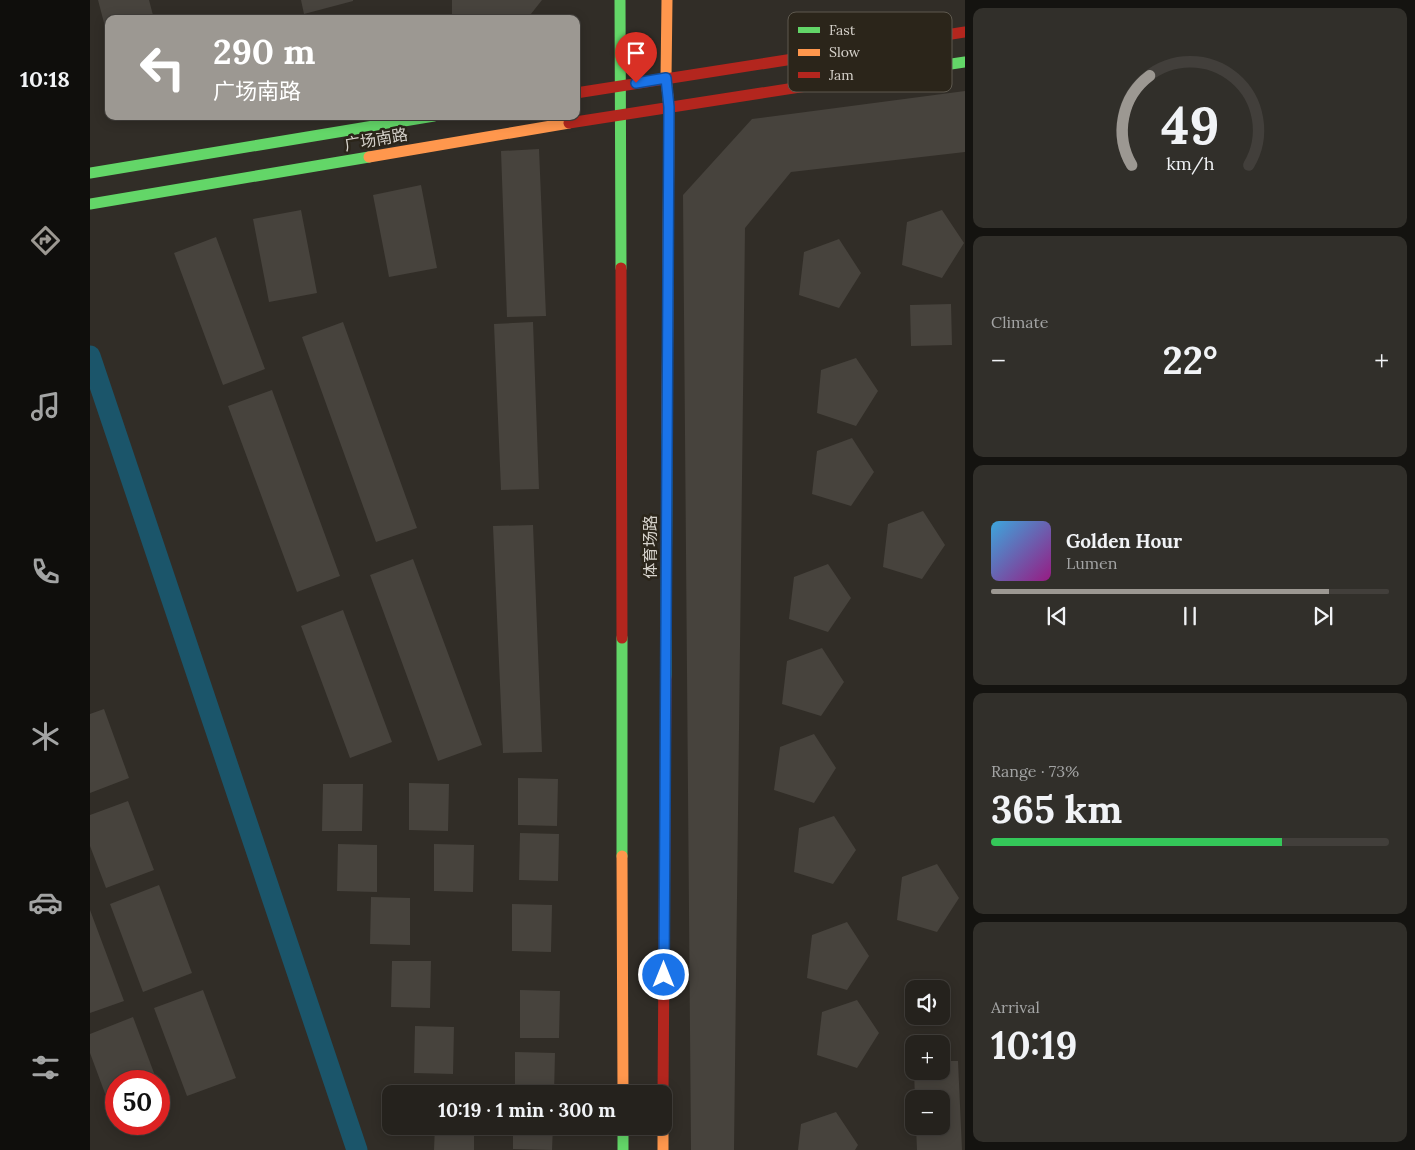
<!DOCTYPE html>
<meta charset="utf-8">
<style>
:root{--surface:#25221d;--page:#312f2a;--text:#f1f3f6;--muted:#a3a4a4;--line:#423f3b;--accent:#9c9892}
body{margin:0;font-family:Lora,"Noto Sans SC",serif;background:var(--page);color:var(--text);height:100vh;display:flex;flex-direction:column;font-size:19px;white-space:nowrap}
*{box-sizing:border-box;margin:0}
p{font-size:16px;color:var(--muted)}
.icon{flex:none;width:28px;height:28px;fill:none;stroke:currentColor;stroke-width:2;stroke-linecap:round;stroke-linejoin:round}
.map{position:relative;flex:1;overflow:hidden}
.panel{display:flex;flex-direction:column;gap:8px;padding:8px;background:#141310;width:450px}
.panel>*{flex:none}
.guide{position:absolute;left:15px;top:15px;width:475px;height:105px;border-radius:10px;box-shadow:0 2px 12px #0003,0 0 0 1px var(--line);background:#9c9892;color:#fff;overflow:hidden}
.fabs{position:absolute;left:815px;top:980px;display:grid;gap:10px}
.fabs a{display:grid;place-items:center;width:45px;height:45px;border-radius:10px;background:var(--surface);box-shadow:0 2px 12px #0003,0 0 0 1px var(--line);font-size:25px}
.speed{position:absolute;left:15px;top:1070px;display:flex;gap:10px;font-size:25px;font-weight:700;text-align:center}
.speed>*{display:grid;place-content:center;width:65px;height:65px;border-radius:50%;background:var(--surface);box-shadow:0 2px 12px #0003,0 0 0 1px var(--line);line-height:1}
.speed .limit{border:8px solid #d22;background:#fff;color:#111}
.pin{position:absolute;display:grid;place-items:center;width:42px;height:42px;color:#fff;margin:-51px -21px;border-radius:50% 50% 50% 0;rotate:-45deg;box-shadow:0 0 5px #0007}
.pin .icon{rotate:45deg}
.me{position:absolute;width:55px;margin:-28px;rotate:0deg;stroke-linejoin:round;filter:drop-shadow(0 0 4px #0008)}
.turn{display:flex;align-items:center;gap:18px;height:105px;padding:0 25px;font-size:22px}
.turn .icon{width:65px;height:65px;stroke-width:2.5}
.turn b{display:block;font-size:35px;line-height:42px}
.big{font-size:38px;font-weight:700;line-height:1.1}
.panel .tile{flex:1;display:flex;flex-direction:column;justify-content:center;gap:8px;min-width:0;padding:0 18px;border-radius:10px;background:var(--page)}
.panel .dial{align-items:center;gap:0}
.dial svg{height:130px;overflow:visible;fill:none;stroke:var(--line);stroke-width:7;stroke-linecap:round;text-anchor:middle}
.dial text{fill:var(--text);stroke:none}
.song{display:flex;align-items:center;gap:15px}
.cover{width:60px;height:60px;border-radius:8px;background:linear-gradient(135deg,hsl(200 70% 55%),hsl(310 70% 35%))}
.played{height:5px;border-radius:2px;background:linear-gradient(90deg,var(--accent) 85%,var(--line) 85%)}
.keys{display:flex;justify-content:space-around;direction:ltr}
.heat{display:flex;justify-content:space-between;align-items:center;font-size:28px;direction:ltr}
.charge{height:8px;border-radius:4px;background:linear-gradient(90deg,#34c759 73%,var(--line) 0)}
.trip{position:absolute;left:292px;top:1085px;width:290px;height:50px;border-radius:10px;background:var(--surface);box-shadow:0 2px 12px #0003,0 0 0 1px var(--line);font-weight:700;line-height:50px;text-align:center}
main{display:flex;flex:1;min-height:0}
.tab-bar{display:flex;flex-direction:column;width:90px;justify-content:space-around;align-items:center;background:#0f0e0c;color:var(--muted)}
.tab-bar .icon{width:35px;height:35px}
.tab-bar .active{color:var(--accent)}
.tab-bar b{font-size:22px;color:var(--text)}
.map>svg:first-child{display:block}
</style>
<main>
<nav class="tab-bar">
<b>10:18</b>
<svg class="icon active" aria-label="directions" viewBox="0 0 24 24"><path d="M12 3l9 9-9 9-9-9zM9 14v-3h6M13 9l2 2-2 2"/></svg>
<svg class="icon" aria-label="music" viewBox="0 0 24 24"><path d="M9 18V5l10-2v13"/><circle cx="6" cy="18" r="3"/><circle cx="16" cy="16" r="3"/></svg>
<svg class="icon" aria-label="phone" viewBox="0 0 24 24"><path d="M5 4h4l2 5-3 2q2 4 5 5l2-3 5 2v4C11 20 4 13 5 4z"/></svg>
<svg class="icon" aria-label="climate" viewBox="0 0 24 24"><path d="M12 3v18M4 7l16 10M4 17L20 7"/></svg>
<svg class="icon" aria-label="car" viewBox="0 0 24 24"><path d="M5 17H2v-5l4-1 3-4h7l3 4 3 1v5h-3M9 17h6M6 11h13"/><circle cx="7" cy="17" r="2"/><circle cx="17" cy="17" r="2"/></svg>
<svg class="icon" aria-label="filters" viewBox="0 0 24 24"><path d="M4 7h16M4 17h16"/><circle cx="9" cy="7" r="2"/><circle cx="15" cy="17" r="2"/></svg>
</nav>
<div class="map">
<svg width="875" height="1150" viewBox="0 0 875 1150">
<rect width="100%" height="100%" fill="#312d27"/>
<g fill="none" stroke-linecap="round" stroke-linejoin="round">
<path stroke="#1b556a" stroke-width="21" d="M0,356L267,1150"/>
</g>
<path fill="#47433d" d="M8,0H59L64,19H19L18,38Z
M211,0H263V1L214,14Z
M362,0H452L437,19H362Z
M875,91V152L701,172L655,228L644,1150H601L593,195L662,119Z
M449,149L456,316L417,317L411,151Z
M331,185L347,268L299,277L283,195Z
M211,210L227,293L179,302L163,219Z
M852,210L874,243L852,278L812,265L817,222Z
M126,237L175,369L133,385L84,253Z
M749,239L771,273L749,308L709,295L714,252Z
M861,304L862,345L821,346L820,305Z
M253,322L327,528L286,542L212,337Z
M443,322L449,489L411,490L404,324Z
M766,358L788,391L766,426L727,413L731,370Z
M182,390L250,576L207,592L138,406Z
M762,438L784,472L761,506L722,494L727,451Z
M833,511L855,545L832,579L793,567L798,524Z
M443,525L452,752L413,753L403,526Z
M323,559L392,745L348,761L280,575Z
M738,564L761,598L738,632L699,619L704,577Z
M253,610L302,742L260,758L211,626Z
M732,648L754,682L731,716L692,704L697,661Z
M14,709L39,778L0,793V714Z
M724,734L746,768L724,803L684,790L690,747Z
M428,778L468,779L467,826L428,825Z
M319,783L359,784L358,831L319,830Z
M233,784H273L272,831H232Z
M38,801L64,870L16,888L0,846V815Z
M744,816L766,850L743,884L704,872L709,828Z
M430,833L469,834L468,881L429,880Z
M248,844L287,845V892L247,891Z
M344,844L384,845L383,892L344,891Z
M847,864L869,898L847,932L807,920L812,877Z
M69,885L102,973L53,992L20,904Z
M281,897L320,898V945L280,944Z
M422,904L462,905L461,952L422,951Z
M0,910L34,1001L0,1013Z
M757,922L779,956L757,990L717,978L722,935Z
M302,961H341L340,1008L301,1007Z
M113,990L146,1078L97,1096L64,1008Z
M430,990L470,991L469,1038H430Z
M767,1000L789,1033L767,1068L727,1055L732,1012Z
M43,1017L67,1081H26V1123L0,1053V1034Z
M325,1026L364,1027L363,1074L324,1073Z
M425,1052L465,1053L464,1094H425Z
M851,1061H868L872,1150H827L826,1126H851V1099H825L824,1071H851Z
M69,1086L76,1105L69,1108Z
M746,1112L768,1145L765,1150H708L711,1124Z
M345,1126H384V1150H344Z
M423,1126H463L462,1150L423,1149Z"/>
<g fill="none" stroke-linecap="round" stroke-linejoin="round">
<path stroke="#63d668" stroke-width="11" d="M530,0L531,268
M794,74L875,62
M0,173L344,116
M0,204L279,157
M532,638V856
M576,677L577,432
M533,1126V1150"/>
<path stroke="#ff974d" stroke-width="11" d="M577,0L576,78L579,107L577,432
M279,157L479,123
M532,856L533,1094
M573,1126V1150"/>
<path stroke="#b3261e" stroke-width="11" d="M486,93L875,32
M479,123L794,74
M531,268L532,638
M573,1094L576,677"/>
</g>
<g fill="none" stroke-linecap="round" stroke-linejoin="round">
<g stroke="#114b97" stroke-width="12">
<path id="route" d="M546,83L576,78L579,107L574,975"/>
</g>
<use href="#route" stroke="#1a73e8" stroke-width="9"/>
</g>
<g text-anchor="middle" stroke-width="5" stroke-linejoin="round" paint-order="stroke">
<g font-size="16" fill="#d6d2cb" stroke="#2b251a">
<text transform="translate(286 139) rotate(-10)" y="6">广场南路</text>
<text transform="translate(560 547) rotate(-90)" y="6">体育场路</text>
</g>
</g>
<rect x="698" y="12" width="164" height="80" rx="8" fill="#2b251a" stroke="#5e594f" stroke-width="1"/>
<rect x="708" y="27" width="22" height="6" fill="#63d668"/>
<rect x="708" y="49" width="22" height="7" fill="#ff974d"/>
<rect x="708" y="72" width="22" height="6" fill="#b3261e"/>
<g font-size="14" fill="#d6d2cb">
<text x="739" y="35">Fast</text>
<text x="739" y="57">Slow</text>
<text x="739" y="80">Jam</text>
</g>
</svg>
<div class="fabs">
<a><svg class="icon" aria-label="sound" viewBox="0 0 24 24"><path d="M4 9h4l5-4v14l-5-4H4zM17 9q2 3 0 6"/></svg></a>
<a>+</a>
<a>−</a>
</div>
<div class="speed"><div class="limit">50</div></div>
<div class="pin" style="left:546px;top:83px;background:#d93025"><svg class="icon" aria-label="arrive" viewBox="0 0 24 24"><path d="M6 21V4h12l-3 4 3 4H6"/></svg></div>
<svg class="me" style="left:574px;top:975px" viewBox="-20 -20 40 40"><circle r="17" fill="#1a73e8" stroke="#fff" stroke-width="3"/><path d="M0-11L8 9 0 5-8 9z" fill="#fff"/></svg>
<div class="trip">10:19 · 1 min · 300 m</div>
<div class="guide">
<div class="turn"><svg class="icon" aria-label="left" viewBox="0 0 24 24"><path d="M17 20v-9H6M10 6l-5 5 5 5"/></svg><div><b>290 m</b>广场南路</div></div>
</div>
</div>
<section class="panel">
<div class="tile dial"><svg viewBox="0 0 100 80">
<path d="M14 69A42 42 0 1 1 86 69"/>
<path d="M14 69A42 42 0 0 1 25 14" stroke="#9c9892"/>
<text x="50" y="56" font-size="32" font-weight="700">49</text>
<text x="50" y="72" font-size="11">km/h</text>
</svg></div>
<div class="tile"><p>Climate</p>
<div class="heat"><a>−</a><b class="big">22°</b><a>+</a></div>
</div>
<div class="tile">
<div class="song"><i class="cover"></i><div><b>Golden Hour</b><p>Lumen</p></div></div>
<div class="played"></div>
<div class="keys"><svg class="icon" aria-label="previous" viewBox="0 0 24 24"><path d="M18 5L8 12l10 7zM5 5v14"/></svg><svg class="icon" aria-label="pause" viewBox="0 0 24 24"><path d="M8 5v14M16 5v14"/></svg><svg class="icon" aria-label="next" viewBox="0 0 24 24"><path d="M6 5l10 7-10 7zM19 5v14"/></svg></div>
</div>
<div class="tile"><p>Range · 73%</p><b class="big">365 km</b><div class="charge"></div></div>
<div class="tile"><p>Arrival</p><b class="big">10:19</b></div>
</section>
</main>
